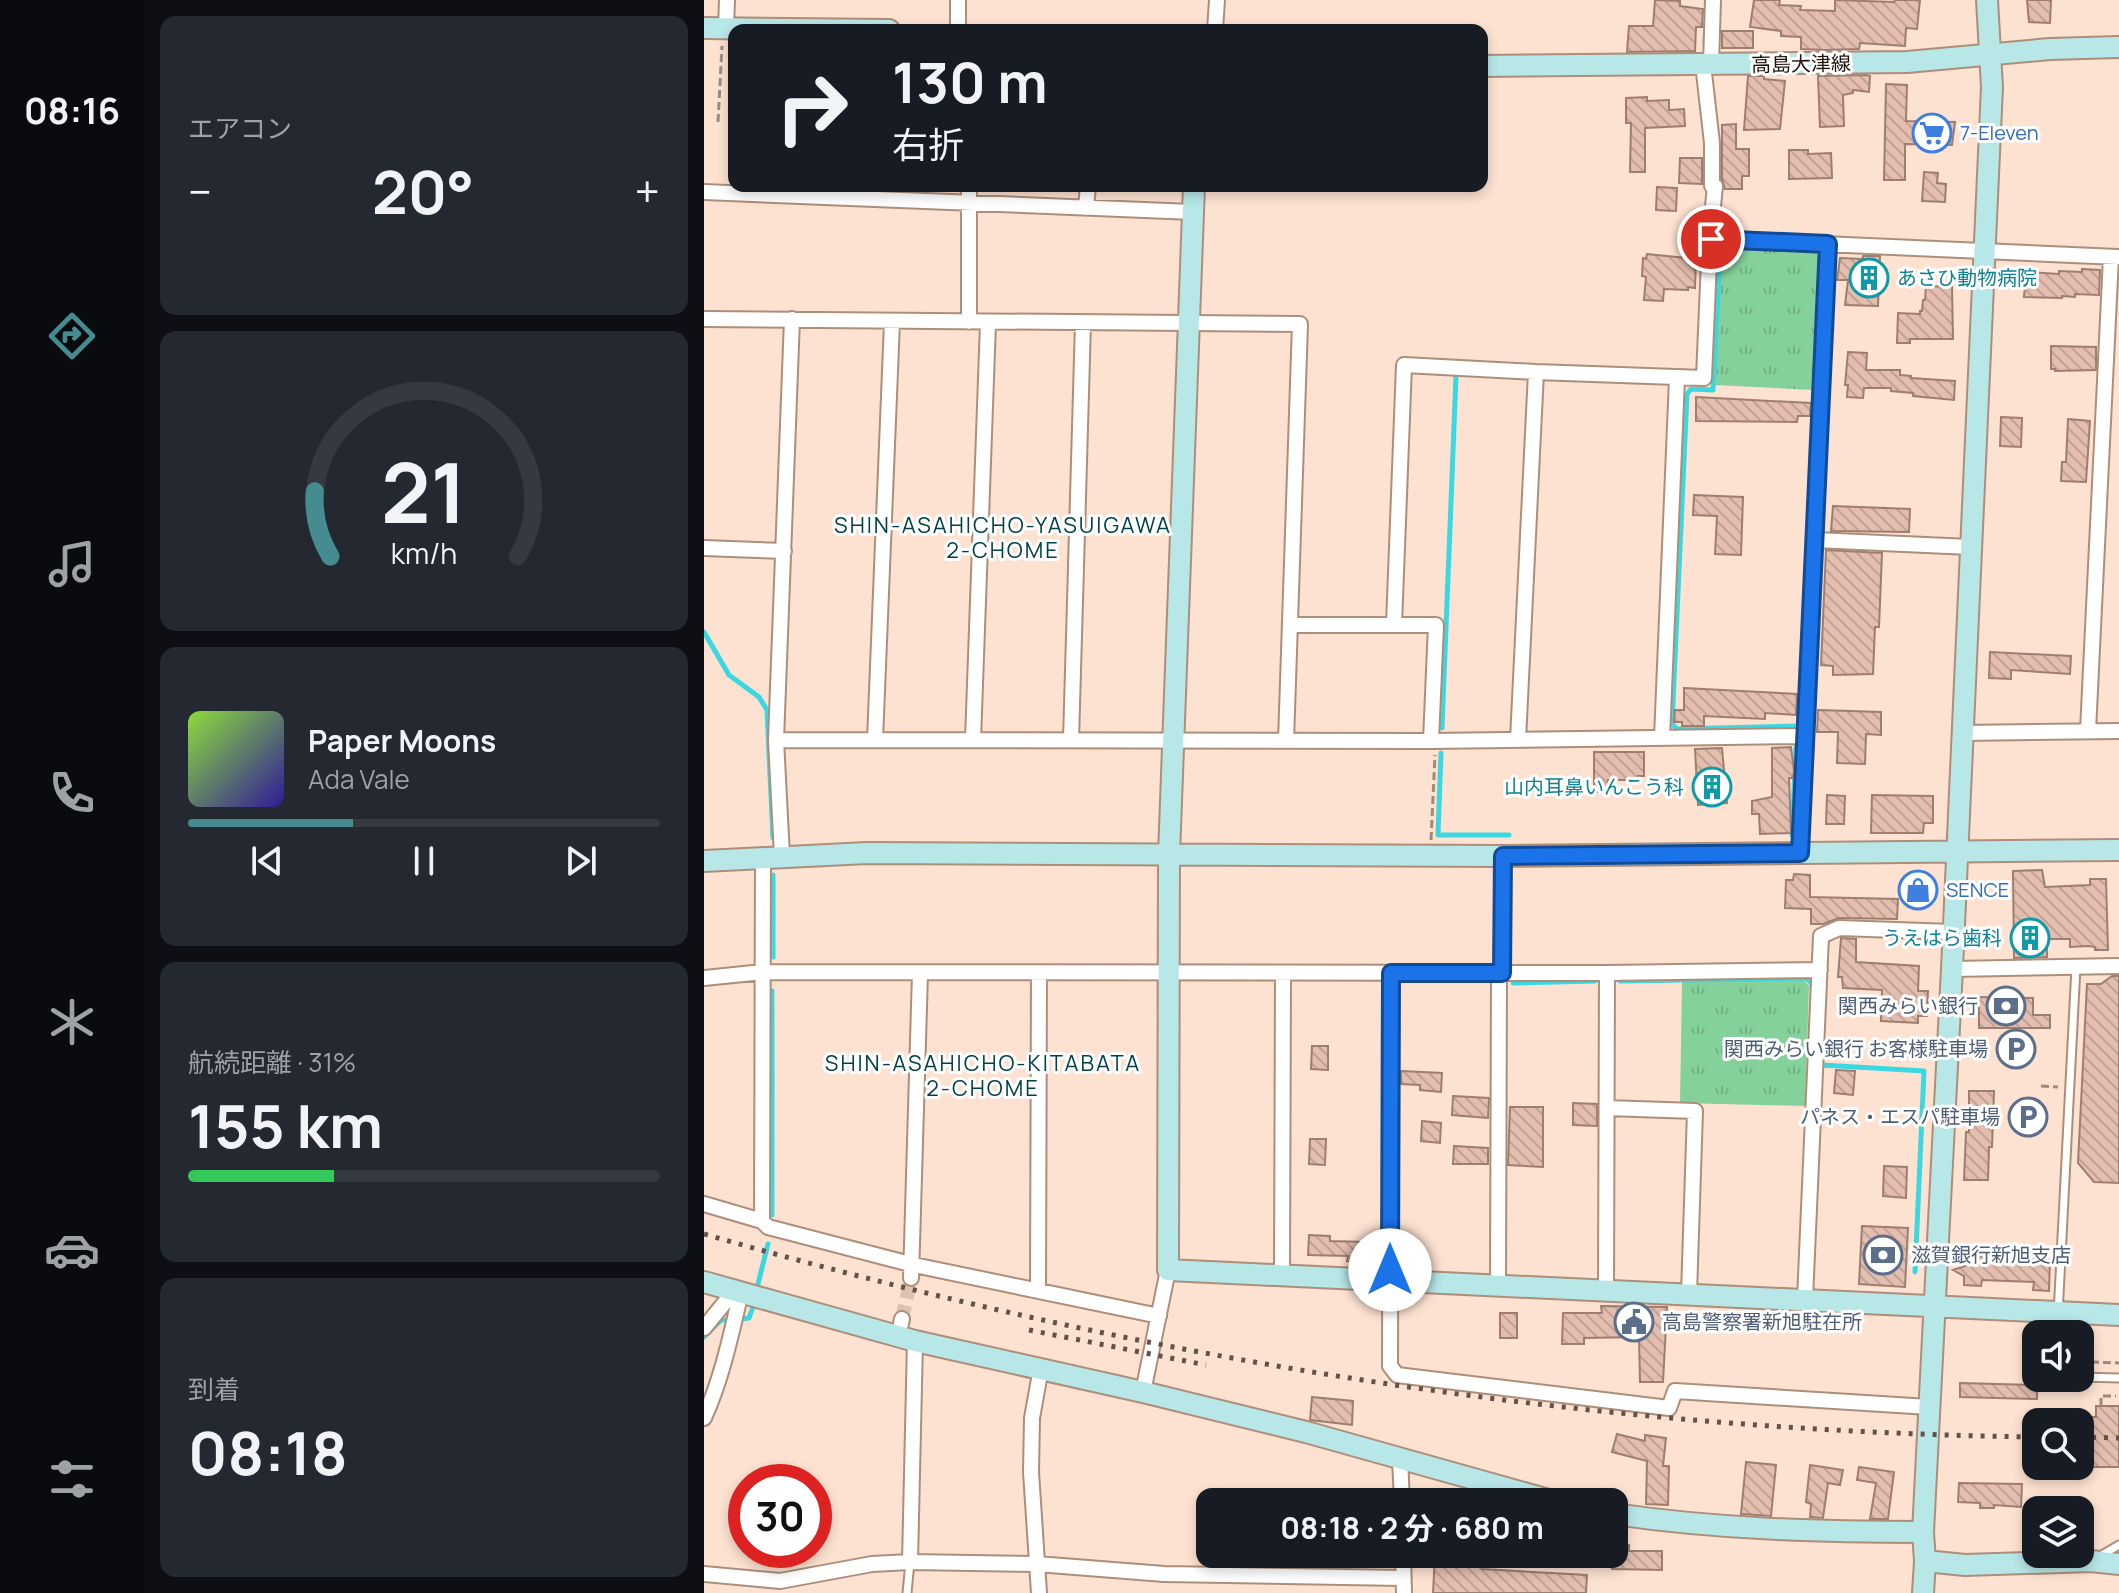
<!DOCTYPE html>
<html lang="ja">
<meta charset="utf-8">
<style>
:root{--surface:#171b24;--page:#242831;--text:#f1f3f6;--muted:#9ea1a6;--line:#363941;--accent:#448c90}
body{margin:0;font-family:Manrope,"Noto Sans JP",sans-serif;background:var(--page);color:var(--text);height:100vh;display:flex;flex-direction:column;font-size:30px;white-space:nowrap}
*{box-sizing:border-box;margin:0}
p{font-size:26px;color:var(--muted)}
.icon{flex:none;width:44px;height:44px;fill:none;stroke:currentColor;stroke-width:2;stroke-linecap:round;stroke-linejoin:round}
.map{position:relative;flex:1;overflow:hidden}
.panel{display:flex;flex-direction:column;gap:16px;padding:16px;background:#0d0f14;width:560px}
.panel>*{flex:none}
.hud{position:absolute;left:24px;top:24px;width:760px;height:168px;border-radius:16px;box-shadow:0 4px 12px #0003;background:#171b24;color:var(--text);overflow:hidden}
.fabs{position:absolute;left:1318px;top:1320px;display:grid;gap:16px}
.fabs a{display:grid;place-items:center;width:72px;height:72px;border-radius:16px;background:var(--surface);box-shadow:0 4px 12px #0003;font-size:40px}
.speed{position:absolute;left:24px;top:1464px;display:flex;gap:16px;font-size:40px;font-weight:700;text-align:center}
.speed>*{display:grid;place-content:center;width:104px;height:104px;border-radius:50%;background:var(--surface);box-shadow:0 4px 12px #0003;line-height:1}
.speed .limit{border:12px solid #d22;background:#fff;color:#111}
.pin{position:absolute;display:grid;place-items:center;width:68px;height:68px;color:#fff;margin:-34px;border:4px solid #fff;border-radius:50%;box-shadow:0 2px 8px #0007}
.me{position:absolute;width:88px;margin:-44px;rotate:0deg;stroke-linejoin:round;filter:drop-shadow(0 0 6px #0008)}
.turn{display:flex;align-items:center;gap:28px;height:168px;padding:0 32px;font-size:36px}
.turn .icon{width:104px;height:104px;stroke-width:2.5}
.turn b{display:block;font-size:56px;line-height:68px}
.big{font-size:60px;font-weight:700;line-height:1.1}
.panel .card{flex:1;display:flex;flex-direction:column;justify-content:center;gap:12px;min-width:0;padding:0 28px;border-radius:16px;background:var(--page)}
.panel .dial{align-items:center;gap:0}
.dial svg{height:208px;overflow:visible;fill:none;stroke:var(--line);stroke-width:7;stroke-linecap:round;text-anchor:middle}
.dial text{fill:var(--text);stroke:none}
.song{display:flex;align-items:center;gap:24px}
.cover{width:96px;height:96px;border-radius:12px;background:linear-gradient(135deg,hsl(90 70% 55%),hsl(250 70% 35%))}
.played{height:8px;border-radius:4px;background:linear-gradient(90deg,var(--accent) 35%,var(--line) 35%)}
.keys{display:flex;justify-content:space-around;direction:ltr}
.heat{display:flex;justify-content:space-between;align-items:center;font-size:44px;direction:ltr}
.charge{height:12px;border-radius:6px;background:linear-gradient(90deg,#34c759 31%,var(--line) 0)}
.trip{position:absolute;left:492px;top:1488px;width:432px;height:80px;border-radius:16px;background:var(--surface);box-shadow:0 4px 12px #0003;font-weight:700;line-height:80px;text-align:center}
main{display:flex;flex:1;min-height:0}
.dock{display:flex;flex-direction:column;width:144px;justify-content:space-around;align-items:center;background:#090b0e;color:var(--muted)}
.dock .icon{width:56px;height:56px}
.dock .active{color:var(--accent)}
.dock b{font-size:36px;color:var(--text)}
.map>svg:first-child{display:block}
</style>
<main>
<nav class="dock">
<b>08:16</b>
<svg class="icon active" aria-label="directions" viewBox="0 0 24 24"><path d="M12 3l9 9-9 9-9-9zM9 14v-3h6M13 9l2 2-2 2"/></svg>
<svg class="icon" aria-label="music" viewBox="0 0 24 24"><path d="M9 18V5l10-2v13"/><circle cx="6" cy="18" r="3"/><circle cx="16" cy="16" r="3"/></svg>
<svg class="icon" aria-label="phone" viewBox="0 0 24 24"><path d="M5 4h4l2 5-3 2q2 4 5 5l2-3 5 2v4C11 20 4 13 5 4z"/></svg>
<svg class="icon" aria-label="climate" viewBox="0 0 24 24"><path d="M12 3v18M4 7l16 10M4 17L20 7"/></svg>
<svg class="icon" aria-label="car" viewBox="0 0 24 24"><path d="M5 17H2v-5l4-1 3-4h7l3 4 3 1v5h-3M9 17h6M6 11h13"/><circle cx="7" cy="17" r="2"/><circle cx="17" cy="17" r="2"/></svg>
<svg class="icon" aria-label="filters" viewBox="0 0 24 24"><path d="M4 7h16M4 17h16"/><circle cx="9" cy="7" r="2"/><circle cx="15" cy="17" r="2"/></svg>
</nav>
<section class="panel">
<div class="card"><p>エアコン</p>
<div class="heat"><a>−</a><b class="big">20°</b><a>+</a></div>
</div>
<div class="card dial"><svg viewBox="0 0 100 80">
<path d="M14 69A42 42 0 1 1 86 69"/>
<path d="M14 69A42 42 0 0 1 8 44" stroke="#448c90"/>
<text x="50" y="56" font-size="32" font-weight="700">21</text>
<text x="50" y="72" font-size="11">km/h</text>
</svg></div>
<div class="card">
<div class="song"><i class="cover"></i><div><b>Paper Moons</b><p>Ada Vale</p></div></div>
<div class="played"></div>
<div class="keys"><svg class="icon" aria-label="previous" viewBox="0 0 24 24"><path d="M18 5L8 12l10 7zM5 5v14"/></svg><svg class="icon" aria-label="pause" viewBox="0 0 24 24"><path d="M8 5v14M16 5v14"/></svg><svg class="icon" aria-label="next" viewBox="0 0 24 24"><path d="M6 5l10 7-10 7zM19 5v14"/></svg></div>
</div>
<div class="card"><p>航続距離 · 31%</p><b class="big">155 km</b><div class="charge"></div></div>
<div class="card"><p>到着</p><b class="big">08:18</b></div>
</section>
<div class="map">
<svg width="1415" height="1593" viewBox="0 0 1415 1593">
<defs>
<pattern id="park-tufts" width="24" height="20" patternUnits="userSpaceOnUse" patternTransform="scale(2)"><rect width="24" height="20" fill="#85d19c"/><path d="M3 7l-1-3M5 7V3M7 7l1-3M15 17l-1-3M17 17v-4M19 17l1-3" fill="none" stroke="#72b285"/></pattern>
<pattern id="building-back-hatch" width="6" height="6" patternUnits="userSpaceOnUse" patternTransform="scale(2)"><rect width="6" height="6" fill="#e3beaf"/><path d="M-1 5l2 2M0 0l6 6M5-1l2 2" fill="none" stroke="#c2a295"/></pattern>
</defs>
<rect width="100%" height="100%" fill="#fde2d1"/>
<path fill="url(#park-tufts)" d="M1018,245L1111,250L1116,257L1110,390L1011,385Z
M1099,979L1105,986L1101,1106L976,1103L978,982Z"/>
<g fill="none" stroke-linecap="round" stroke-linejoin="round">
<path stroke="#3ad8e0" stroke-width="5" d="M1001,43L1002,21
M1016,251L1009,390L987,389L983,394L968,724L973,729L1093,726
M0,632L25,675L55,697L63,710L69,838
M738,728L752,376
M737,753L734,835H805
M1088,835L1092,747
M69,875V957
M916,981L1102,978L1108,984V988
M809,983L891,981
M1118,1065L1220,1071L1211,1272
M68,1215V991
M53,1288L64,1244
M35,1319L45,1318L49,1307
M0,1337L17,1320H27"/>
</g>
<path fill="url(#building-back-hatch)" stroke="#9f7d6f" stroke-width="2" d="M951,0L976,1V6L999,9L998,27H992L991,51L923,52L925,26H949Z
M1050,0H1076L1075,5L1097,6L1096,10L1131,11V0L1190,2L1191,0H1216L1213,29L1202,28L1201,46L1156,43L1155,49L1121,50L1097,49V37L1077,36V31L1046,27Z
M1323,0H1347L1346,23L1325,22Z
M1018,31H1049V48H1018Z
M1162,75L1166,76L1165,92L1149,90V93L1139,95L1140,126L1116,127L1114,76Z
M1044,76H1060V79L1081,81L1076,129L1040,130Z
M1182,84L1203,85L1202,121L1251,122L1248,145L1201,144V180H1180Z
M943,97V101L965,100V110L980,109L981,126L941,128V172H926L927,123H922V98Z
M1032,124V149H1045V176H1038V189H1021L1018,179V125Z
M1085,150H1104V154L1127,153L1128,178L1085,179Z
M976,158H998V184L975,183Z
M1220,172L1234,173L1233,183L1242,184L1241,202L1218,201Z
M953,187L973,188L972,211L952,210Z
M943,254L992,259L991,288L984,287V290L960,289L959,301L940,300L942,277L938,276L939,258L942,259Z
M1159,256H1176L1174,306L1141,305L1144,280H1133L1136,258L1159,259Z
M1378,269L1396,270L1395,295L1371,294V297L1358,296V298L1320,297L1322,272L1355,274V271L1378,272Z
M1222,286L1248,287L1249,339H1206V343H1193L1194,313L1216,314V311H1218L1219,300H1221Z
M1347,346L1392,347V370L1351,371V369H1347Z
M1144,352L1163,353L1162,370H1196V375L1207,376V378L1251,381L1250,400L1209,396V393L1187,391V388H1160L1159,398L1143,397L1144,385H1141Z
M992,397L1107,403L1106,416H1094L1093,422L992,421Z
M1297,417L1318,418L1317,447L1296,446Z
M1364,419L1386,421L1382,482L1357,481L1358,462H1362Z
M990,495L1039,497L1037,555L1011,554L1013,516L989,515Z
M1129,506L1206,509L1205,532L1127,531Z
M1122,550L1178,553L1175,627H1171L1169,674L1129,675V666L1117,665Z
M1286,652L1367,656L1366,674L1307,670V679L1285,678Z
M980,688L1093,694L1092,715L1061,713V719L1000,716V726H978V722H970L971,710H980Z
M1114,710L1177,712V735L1162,734L1161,764L1133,763L1134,732H1113Z
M1087,747L1090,771L1089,778H1085L1087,833L1056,834L1055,814H1048V801L1068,797V748Z
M1018,748L1023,803L994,805L991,749Z
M890,752H940V776H934V780H904V791L890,792Z
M1123,795L1141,796L1140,824H1122Z
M1168,795L1229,796V823H1220L1219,833H1167Z
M1338,870L1341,887L1386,885V879H1402L1404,950H1391V947L1384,946L1366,947V939H1343V957L1310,958L1309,871Z
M1090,874L1106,875V897L1194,899L1193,919L1135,918L1119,924H1107V909L1081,908L1082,880H1089Z
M1201,880L1227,881V900L1217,899V903L1200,902Z
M1137,938L1152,939V962L1215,966L1214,991H1224L1223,1016H1214V1023L1177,1021L1178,990L1139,988L1138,977H1134Z
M1408,976H1415V1183L1390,1182L1374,1163L1383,984H1397Z
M1275,997L1329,998V1015H1346V1028H1275Z
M608,1046H624V1070L607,1069Z
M1132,1070L1151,1071L1149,1095L1130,1093Z
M697,1071L738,1073L737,1092L716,1090V1085L697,1084Z
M1265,1091H1290L1288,1147H1285L1284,1180H1260L1262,1132H1265Z
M749,1096L785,1098L784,1118L748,1115Z
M869,1103L893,1104V1126L869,1125Z
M806,1107H839V1167L804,1165Z
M718,1121L737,1123L736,1143L717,1141Z
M606,1139H622L621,1165L605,1164Z
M750,1146L784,1148V1164H749Z
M1180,1166L1203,1167L1202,1198L1179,1196Z
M1158,1226L1204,1228L1201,1287L1155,1284Z
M605,1235L626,1236V1241L664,1242V1262L643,1261L644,1256L604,1255Z
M1261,1256L1346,1260L1345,1291L1329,1290L1330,1282L1278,1280L1277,1286L1260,1285V1276L1249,1270L1261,1266Z
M897,1306L963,1307L959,1382H936L935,1337L880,1338V1344H858L859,1313H898Z
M796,1313H813V1338H796Z
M1256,1383L1333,1385V1399L1256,1397Z
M608,1397L649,1401L648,1425L606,1420Z
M1392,1406H1415V1467H1376V1417H1392Z
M913,1434L941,1441V1435L962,1438L959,1466H965L964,1505L942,1504L943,1461L908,1452Z
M1042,1462L1072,1465L1067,1516L1037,1514Z
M1106,1465L1139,1470L1136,1485L1124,1483L1119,1518L1106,1517L1107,1504L1102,1502Z
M1155,1467L1190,1472L1184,1519H1166L1172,1483L1153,1480Z
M1255,1483L1318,1484L1317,1507L1290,1505V1508H1276V1503L1254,1502Z
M910,1545H925V1551H958V1570L908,1569Z
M731,1554H778V1569L883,1575L882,1593H729Z"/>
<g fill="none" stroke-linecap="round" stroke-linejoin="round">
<path stroke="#dbc3b3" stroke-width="14" stroke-dasharray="14 7" stroke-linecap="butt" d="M198,1319L207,1278"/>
<g stroke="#ad8e7a" stroke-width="11">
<path id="lane" d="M1353,1334L1372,967
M1376,1377L1415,1378
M1396,1556L1415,1545
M203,1593L206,1562"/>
</g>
<g stroke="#ad8e7a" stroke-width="18">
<path id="street" d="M22,28L23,0
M254,30V0
M511,30L513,0
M1007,64L1009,0
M265,186V322
M0,192L489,212
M382,208L384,186
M1007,239L1414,257
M0,319L596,324L582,741
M88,319L72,740L727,741L1100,736
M1111,540L1266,547
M0,548L80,551
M586,625H732L727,741
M690,625L700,365L832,372
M1384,731L1407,257
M1258,733L1415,731
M958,738L973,378
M72,740L78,856
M171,740L188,322
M269,740L284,323
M367,740L379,323
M814,740L832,372L1000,378L1006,237L1011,186H1008V143L999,64
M1096,853L1124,244
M1248,969L1415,966
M687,973L686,1366L693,1375L965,1408L971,1391L1225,1407
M798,973L799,856
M0,978L59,972L903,973L1116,970
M903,1108L991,1111L985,1294
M0,1204L58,1221L64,1227L210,1265L455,1316
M58,1221L59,857
M578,1276L579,973
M207,1278L216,973
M794,1286L795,973
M902,1290L903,973
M334,1291L335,973
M1101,1299L1117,936L1135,928L1249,932
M0,1328L31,1290
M194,1337L198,1319
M439,1392L464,1270
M0,1418C18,1378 27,1335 37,1292
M696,1458L698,1502
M699,1554L700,1593
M206,1562L211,1341
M0,1574L76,1581L168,1564L206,1562L333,1564L460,1574L699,1578
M335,1593L327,1472L328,1418L337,1368"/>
</g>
<g stroke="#ad8e7a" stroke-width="24">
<path id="secondary" d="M0,28L185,30
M778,66L1203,62L1346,49L1415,47
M490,186L465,855L464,1270L1415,1315
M0,861L163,853L799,856L1415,850
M0,1282L211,1341L439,1392L602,1432L852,1502
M910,1514C1013,1529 1115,1532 1219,1532
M1221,1561L1261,1565L1387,1561L1415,1564
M1219,1593L1221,1561L1219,1532L1248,969L1288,87L1283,0"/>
</g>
<path stroke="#9f8b7e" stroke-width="3" stroke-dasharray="8 4" stroke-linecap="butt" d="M14,122L18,46
M727,840L731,755
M1337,1086L1354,1087
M1376,1340L1388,1362L1415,1363
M1397,1406V1396H1412
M1328,1510L1330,1547"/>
<use href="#lane" stroke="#fff" stroke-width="7"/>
<use href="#street" stroke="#fff" stroke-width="14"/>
<use href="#secondary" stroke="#b8e7e8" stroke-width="20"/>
<path stroke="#625248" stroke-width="5" stroke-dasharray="4 8" stroke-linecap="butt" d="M0,1234C436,1359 878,1431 1332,1437
M325,1330L502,1365
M1376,1437L1415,1438"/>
</g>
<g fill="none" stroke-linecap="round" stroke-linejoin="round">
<g stroke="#114b97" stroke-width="20">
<path id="route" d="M686,1270L687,973H798L799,856L1096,853L1124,244L1007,239"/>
</g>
<use href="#route" stroke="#1a73e8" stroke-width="14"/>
</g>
<defs>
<g id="supermarket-ring" transform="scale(2)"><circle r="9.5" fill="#fff" stroke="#3f7fe0" stroke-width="1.5"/><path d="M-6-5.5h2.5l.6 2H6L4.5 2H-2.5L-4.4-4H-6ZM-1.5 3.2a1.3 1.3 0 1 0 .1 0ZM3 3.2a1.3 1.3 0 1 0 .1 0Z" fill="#3f7fe0"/></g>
<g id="building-ring" transform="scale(2)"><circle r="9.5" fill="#fff" stroke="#0f9aa8" stroke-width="1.5"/><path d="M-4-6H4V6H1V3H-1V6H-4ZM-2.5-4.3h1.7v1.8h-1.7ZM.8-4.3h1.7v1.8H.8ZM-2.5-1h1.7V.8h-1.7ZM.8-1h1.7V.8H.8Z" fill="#0f9aa8"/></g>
<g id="shop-ring" transform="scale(2)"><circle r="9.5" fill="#fff" stroke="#3f7fe0" stroke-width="1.5"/><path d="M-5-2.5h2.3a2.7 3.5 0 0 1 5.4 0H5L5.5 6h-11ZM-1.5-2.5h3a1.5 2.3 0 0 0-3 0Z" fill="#3f7fe0"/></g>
<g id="bank-ring" transform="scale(2)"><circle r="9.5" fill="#fff" stroke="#5c6f8a" stroke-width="1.5"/><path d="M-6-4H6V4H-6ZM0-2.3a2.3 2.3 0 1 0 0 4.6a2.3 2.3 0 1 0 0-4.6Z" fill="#5c6f8a"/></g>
<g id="parking-ring" transform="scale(2)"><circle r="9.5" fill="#fff" stroke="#5c6f8a" stroke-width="1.5"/><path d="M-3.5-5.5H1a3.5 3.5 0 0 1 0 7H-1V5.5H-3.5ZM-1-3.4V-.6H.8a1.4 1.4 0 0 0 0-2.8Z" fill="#5c6f8a"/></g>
<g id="civic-ring" transform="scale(2)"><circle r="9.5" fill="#fff" stroke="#5c6f8a" stroke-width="1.5"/><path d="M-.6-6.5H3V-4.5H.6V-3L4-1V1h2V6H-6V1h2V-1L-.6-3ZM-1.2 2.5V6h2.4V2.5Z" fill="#5c6f8a"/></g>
</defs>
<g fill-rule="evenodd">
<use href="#supermarket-ring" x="1228" y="133"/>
<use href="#building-ring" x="1165" y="278"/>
<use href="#building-ring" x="1008" y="787"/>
<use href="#shop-ring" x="1214" y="890"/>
<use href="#building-ring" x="1326" y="938"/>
<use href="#bank-ring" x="1302" y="1006"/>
<use href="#parking-ring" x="1312" y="1049"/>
<use href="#parking-ring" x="1324" y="1117"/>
<use href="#bank-ring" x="1179" y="1255"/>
<use href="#civic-ring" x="930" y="1322"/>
</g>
<g text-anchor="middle" stroke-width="6" stroke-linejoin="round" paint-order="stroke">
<g font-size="20" fill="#1d120a" stroke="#fff">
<text transform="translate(1097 64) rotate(-1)" y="7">高島大津線</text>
</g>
<g font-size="20" fill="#366cbe" stroke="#fff" text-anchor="start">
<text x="1256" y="140">7-Eleven</text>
<text x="1242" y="897">SENCE</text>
</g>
<g font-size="20" fill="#0d838f" stroke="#fff" text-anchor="end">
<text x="1193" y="285" text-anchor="start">あさひ動物病院</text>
<text x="980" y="794">山内耳鼻いんこう科</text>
<text x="1298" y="945">うえはら歯科</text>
</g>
<g font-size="20" fill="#4e5e75" stroke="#fff" text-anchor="end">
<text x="1274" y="1013">関西みらい銀行</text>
<text x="1284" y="1056">関西みらい銀行 お客様駐車場</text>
<text x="1296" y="1124">パネス・エスパ駐車場</text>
<text x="1207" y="1262" text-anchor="start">滋賀銀行新旭支店</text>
<text x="958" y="1329" text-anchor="start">高島警察署新旭駐在所</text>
</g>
<g font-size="22" letter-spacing="2" fill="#004245" stroke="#fff">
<text x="299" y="533">SHIN-ASAHICHO-YASUIGAWA<tspan x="299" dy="25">2-CHOME</tspan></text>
<text x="279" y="1071">SHIN-ASAHICHO-KITABATA<tspan x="279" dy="25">2-CHOME</tspan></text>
</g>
</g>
</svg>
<div class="fabs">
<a><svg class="icon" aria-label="sound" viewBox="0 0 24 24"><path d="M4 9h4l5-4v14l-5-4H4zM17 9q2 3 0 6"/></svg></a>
<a><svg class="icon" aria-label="search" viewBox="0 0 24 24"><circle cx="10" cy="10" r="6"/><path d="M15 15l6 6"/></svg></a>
<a><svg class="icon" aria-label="layers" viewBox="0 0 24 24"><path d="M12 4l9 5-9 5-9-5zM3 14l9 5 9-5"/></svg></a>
</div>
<div class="speed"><div class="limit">30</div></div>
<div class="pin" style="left:1007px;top:239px;background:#d93025"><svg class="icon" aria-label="arrive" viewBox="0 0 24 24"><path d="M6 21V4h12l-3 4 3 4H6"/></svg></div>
<svg class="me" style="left:686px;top:1270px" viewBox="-20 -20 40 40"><circle r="19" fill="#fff"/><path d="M0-13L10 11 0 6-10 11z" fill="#1a73e8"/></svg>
<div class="trip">08:18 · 2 分 · 680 m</div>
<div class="hud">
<div class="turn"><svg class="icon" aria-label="right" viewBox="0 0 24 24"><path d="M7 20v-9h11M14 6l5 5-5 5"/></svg><div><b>130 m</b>右折</div></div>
</div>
</div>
</main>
